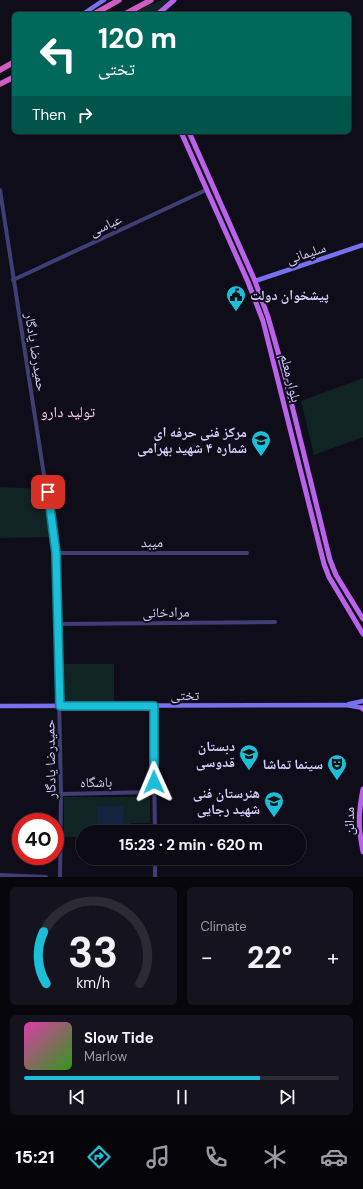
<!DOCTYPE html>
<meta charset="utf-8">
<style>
:root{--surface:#0c0a14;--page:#15131d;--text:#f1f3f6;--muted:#9a9aa0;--line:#2c2b34;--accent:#1bc0d8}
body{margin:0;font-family:"DM Sans","Noto Naskh Arabic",sans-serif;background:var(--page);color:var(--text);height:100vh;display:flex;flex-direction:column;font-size:15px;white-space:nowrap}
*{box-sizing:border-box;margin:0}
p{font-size:13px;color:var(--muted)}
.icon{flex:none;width:22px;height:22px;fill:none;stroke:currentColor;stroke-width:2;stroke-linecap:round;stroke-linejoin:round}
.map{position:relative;height:877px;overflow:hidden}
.sheet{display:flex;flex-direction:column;gap:10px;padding:10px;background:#07060b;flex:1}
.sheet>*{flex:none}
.banner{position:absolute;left:12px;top:12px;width:339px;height:122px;border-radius:6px;box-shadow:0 1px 3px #0004,0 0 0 1px var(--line);background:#00695c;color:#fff;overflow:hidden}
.speed{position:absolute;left:12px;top:813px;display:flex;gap:8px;font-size:20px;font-weight:700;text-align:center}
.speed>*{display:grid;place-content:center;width:52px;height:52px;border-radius:50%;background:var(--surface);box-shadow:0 1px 3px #0004,0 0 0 1px var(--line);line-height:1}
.speed .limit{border:6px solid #d22;background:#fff;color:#111}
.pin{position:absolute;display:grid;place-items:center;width:34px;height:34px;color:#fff;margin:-17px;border-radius:8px;box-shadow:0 2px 6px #0006}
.me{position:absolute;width:44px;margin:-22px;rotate:359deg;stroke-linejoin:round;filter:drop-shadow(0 0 3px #0008)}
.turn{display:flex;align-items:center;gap:14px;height:84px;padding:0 20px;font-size:18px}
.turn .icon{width:52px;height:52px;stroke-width:2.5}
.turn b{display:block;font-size:28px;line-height:34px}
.then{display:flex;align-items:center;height:38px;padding:0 20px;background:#0003;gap:8px;font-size:15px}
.big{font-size:30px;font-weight:700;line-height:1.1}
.sheet .widget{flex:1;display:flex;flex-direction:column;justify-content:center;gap:6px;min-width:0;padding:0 14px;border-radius:6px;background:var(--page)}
.sheet .dial{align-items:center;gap:0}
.dial svg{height:104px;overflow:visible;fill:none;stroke:var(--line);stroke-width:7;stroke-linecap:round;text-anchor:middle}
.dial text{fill:var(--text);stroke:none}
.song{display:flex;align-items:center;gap:12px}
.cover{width:48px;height:48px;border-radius:6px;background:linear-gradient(135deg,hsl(320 70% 55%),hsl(110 70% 35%))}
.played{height:4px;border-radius:2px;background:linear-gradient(90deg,var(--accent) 75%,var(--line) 75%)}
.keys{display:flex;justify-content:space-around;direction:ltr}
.heat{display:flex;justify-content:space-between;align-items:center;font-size:22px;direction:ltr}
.sheet .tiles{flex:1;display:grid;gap:10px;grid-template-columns:1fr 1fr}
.widget:last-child{grid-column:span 2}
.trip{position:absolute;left:76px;top:825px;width:230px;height:40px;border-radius:20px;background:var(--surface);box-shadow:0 1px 3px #0004,0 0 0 1px var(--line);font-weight:700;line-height:40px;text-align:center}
.dock{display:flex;height:64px;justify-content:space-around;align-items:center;background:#050408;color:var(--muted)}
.dock .icon{width:28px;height:28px}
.dock .active{color:var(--accent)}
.dock b{font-size:18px;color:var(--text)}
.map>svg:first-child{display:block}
</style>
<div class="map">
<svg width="363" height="877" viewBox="0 0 363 877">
<rect width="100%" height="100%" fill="#100d1b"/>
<path fill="#112424" d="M162,0H170L155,14H129Z
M363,378V437L314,455L301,401Z
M0,487L45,489L51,537L0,538Z
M64,664H114V702L65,703Z
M64,797H150V823H131V832H110V829H105V832H83V837H64Z"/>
<path fill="#13243f" d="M97,806H124L123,828L97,827Z"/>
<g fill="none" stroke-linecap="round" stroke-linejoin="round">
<path stroke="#413e75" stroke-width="4" d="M0,190L56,553L61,794L60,877
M13,280L206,190
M56,553H247
M58,624L275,622
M153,706L155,832
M61,794L154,792
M155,858V877
M0,875L46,877"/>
<path stroke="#7771ed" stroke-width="4.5" d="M83,14L104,0
M255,281L363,245
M349,704L363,701
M0,706L346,705L363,708"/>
<path stroke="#bb62eb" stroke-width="5" d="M158,14L174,0
M181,132L248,282L263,321L324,564L329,577L363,634
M189,132L255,281L268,317L284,373L330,560L336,575L363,619
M362,708L363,709
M363,789C358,815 358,826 363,852"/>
<path stroke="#d25dc2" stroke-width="5.5" d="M94,14L119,0
M125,14L151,0
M0,70L14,62
M0,84L14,77"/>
</g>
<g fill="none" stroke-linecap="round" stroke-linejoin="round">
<g stroke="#127d8c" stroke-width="10">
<path id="route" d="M48,492L56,553L60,706H154V782"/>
</g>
<use href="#route" stroke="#1bc0d8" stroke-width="7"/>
</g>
<defs>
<g id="civic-pin" transform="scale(1)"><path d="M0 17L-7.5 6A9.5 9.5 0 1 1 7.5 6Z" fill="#1bc0d8" stroke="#100d1b"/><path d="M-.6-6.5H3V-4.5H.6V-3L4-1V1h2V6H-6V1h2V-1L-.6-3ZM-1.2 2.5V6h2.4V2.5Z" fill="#111"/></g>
<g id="school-pin" transform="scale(1)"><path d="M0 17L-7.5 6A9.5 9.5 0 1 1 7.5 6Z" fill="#1bc0d8" stroke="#100d1b"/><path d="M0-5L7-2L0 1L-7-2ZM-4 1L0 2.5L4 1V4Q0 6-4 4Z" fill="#111"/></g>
<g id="theatre-pin" transform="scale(1)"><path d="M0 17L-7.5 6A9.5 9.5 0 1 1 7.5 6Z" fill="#1bc0d8" stroke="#100d1b"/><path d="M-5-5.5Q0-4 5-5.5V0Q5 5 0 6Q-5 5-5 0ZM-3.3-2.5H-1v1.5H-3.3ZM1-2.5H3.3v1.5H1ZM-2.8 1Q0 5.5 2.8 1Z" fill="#111"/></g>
</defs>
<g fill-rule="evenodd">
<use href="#civic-pin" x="236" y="295"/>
<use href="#school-pin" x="261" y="440"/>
<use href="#school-pin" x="249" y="754"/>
<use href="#theatre-pin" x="337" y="764"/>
<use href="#school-pin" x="274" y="801"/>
</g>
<g text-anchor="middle" stroke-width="4" stroke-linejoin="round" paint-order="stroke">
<g font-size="14" fill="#d4cef9" stroke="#100d1b">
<text transform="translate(105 225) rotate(-25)" y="5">عباسی</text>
<text transform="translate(306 253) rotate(-18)" y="5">سلیمانی</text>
<text transform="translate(36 352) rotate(81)" y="5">حمیدرضا یادگار</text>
<text transform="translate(291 378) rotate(76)" y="5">بلوار معلم</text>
<text transform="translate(152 542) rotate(-1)" y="5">میبد</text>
<text transform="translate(166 612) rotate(-1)" y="5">مرادخانی</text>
<text x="185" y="700">تختی</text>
<text transform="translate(50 759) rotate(-91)" y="5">حمیدرضا یادگار</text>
<text transform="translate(96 782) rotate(-1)" y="5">باشگاه</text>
<text transform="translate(349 821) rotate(-90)" y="5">مدائن</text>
</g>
<g font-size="14" font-weight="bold" fill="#d4cef9" stroke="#100d1b" text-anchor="end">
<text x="250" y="300" text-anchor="start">پیشخوان دولت</text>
<text x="247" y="437">مرکز فنی حرفه ای<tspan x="247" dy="16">شماره ۴ شهید بهرامی</tspan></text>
<text x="235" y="751">دبستان<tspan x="235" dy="16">قدوسی</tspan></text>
<text x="323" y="769">سینما تماشا</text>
<text x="260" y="798">هنرستان فنی<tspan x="260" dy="16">شهید رجایی</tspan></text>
</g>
<g font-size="15" fill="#f9d0e9" stroke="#100d1b">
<text x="68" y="417">تولید دارو</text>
</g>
</g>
</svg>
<div class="speed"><div class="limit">40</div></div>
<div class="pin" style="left:48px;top:492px;background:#d93025"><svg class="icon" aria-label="arrive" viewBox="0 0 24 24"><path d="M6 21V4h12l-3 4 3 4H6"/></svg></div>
<svg class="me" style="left:154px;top:782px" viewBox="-20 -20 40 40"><path d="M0-17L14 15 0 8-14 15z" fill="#1bc0d8" stroke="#fff" stroke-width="4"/></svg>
<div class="trip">15:23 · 2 min · 620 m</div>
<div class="banner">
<div class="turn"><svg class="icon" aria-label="left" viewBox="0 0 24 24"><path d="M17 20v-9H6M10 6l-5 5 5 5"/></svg><div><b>120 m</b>تختی</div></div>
<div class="then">Then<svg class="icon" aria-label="right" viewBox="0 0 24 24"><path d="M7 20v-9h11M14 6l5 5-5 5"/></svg></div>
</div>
</div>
<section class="sheet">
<div class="tiles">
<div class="widget dial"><svg viewBox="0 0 100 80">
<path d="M14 69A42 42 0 1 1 86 69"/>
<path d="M14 69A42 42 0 0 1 12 29" stroke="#1bc0d8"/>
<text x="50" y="56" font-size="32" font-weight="700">33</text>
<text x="50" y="72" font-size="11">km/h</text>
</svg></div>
<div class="widget"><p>Climate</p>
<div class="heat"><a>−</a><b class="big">22°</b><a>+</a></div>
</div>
<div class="widget">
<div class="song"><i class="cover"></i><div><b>Slow Tide</b><p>Marlow</p></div></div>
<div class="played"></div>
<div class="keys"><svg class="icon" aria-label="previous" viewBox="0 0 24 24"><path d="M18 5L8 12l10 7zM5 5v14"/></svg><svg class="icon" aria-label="pause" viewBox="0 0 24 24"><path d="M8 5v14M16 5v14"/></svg><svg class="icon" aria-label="next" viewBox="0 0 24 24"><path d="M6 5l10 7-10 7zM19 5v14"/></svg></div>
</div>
</div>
</section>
<nav class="dock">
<b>15:21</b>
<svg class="icon active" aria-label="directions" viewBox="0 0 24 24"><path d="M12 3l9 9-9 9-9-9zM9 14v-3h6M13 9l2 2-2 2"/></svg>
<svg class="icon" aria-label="music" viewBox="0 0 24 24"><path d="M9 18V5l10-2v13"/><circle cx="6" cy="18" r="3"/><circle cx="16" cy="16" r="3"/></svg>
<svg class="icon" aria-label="phone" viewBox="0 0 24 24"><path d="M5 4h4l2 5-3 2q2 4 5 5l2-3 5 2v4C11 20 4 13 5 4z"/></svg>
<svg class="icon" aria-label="climate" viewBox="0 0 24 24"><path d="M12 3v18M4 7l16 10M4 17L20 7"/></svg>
<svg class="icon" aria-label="car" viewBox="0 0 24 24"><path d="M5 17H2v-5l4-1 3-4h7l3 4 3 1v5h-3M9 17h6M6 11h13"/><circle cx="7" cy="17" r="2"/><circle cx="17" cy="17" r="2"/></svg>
</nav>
